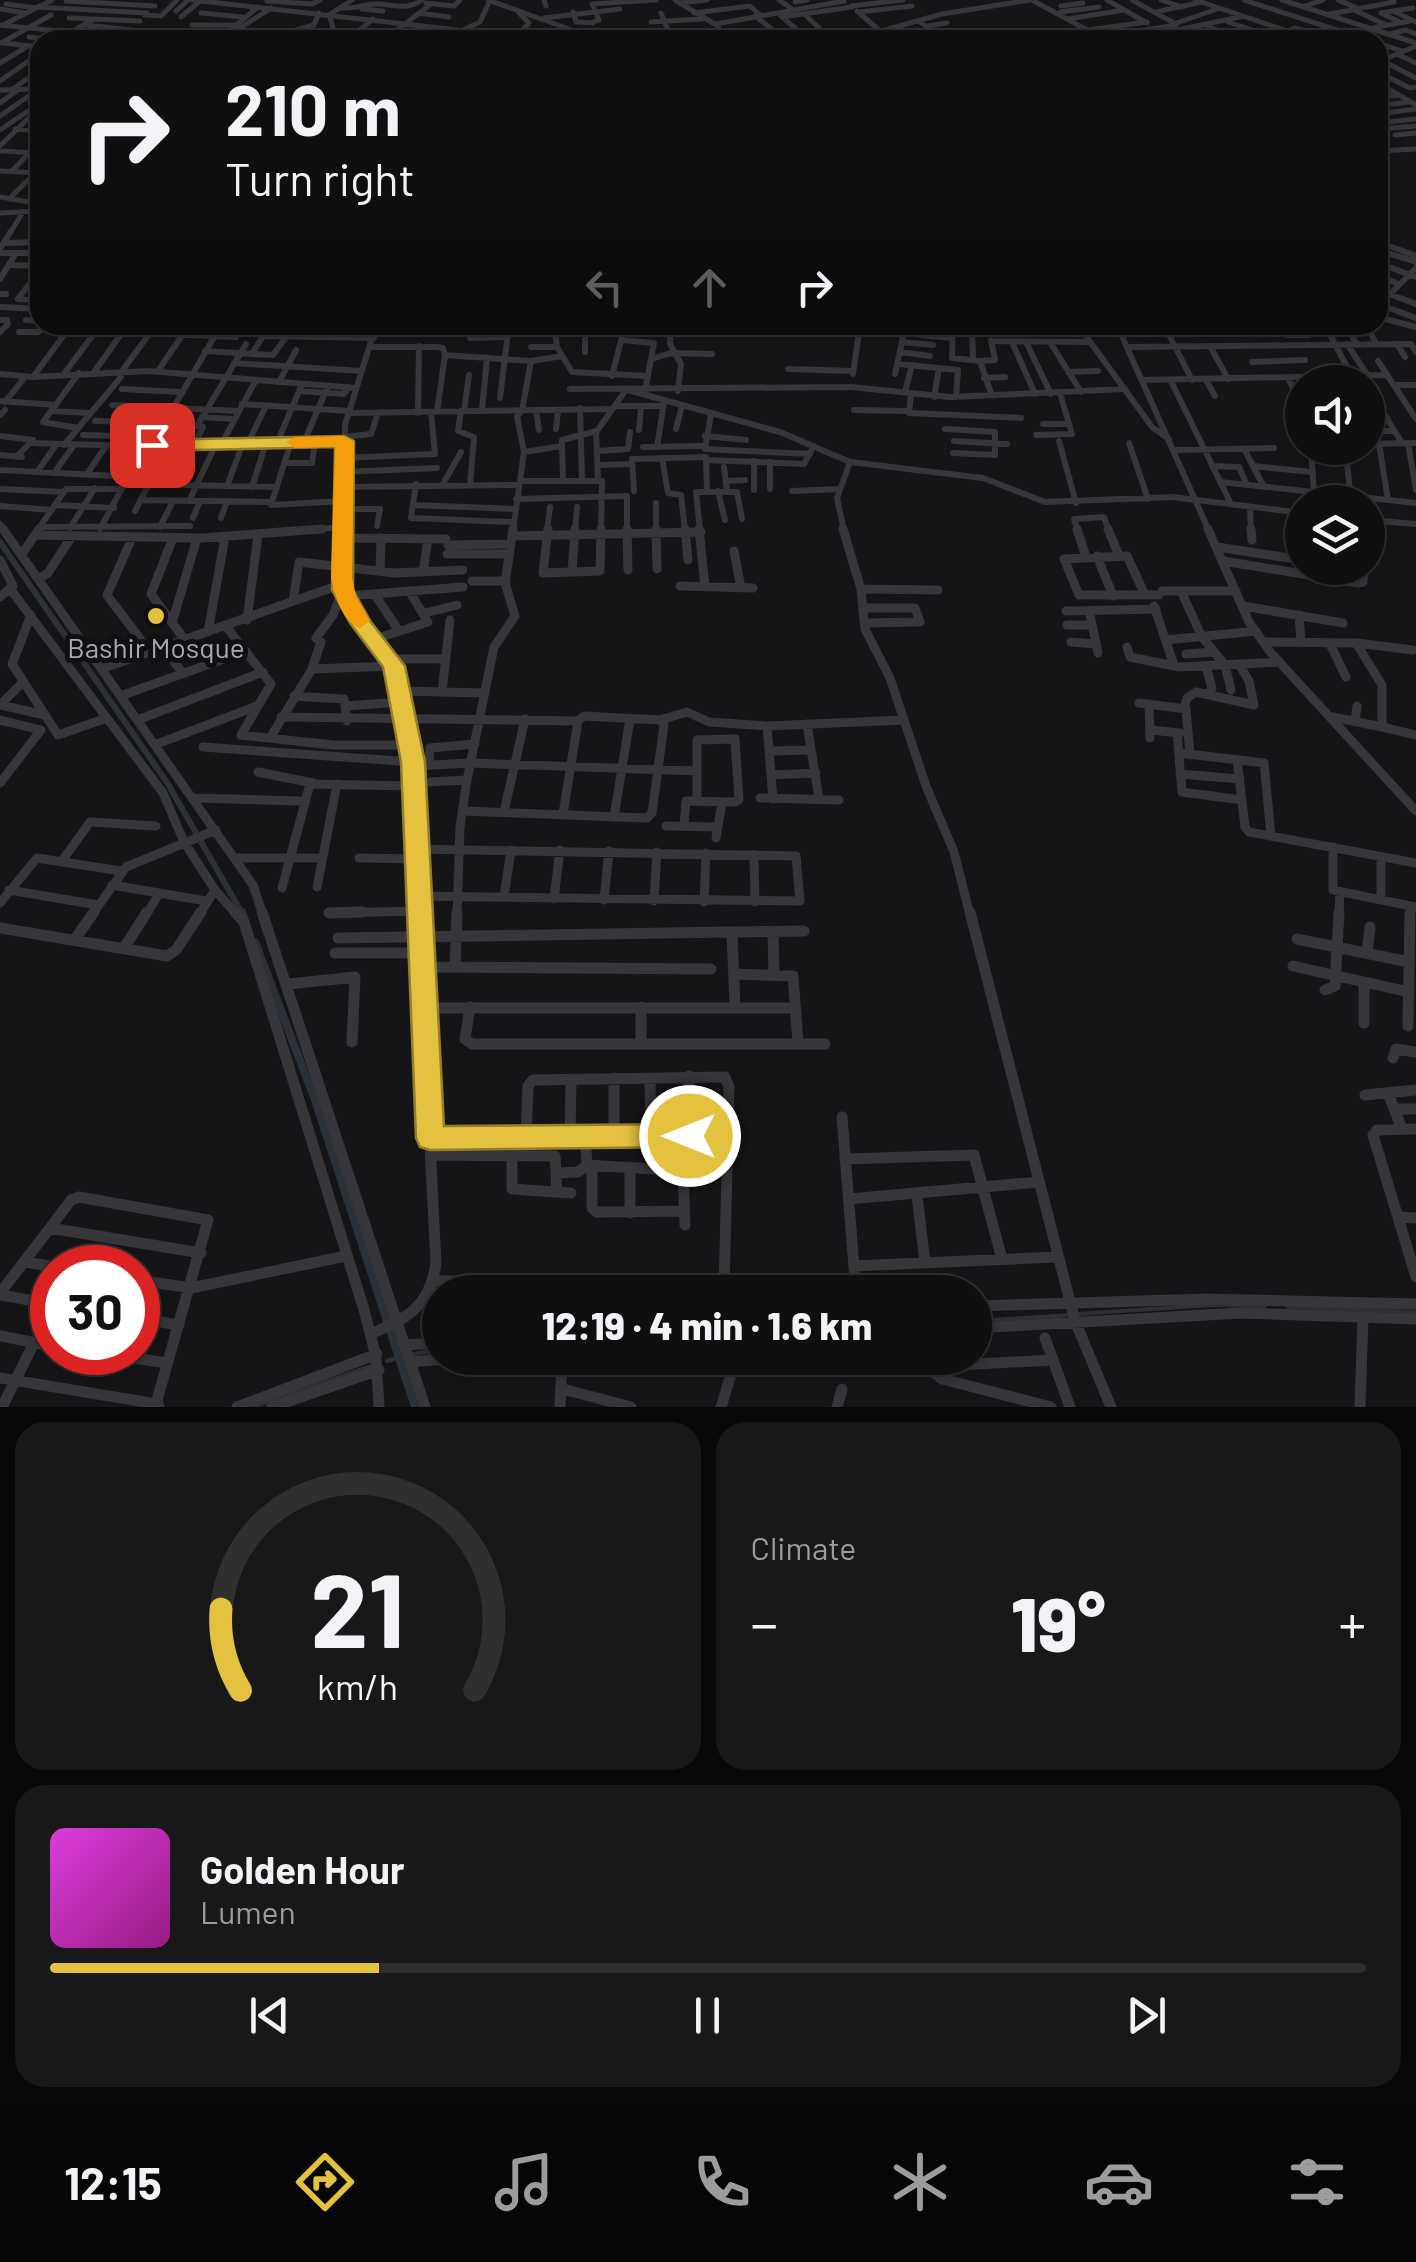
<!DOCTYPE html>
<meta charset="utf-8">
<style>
:root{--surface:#100f10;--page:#191819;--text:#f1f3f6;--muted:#9c9c9f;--line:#302f30;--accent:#e4c23f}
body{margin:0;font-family:Barlow,sans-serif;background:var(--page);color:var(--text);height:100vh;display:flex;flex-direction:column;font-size:38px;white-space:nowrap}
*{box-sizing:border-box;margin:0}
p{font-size:32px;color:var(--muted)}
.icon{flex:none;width:55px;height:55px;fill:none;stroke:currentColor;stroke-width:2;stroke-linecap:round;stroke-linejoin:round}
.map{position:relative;height:1407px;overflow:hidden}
.panel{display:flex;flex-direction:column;gap:15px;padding:15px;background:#090809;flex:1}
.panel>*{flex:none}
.hud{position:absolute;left:30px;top:30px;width:1358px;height:305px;border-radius:30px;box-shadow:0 5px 15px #0003,0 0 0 2px var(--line);background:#100f10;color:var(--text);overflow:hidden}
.controls{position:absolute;left:1285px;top:365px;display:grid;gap:20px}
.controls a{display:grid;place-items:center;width:100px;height:100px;border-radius:50%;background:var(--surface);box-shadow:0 5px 15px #0003,0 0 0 2px var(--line);font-size:50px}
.speed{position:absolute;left:30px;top:1245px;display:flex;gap:20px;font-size:50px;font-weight:700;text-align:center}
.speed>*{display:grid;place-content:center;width:130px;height:130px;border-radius:50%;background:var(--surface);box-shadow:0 5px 15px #0003,0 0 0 2px var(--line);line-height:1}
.speed .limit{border:15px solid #d22;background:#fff;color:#111}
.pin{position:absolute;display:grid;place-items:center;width:85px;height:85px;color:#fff;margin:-42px;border-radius:20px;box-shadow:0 5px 15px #0006}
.me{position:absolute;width:110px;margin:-55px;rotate:270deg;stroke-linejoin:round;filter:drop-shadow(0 0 8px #0008)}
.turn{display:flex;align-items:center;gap:35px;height:210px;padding:0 30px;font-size:45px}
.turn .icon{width:130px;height:130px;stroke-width:2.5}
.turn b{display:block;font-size:70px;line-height:85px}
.lanes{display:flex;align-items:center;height:95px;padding:0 30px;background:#0003;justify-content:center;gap:50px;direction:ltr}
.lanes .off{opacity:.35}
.big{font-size:75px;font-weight:800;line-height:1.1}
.panel .widget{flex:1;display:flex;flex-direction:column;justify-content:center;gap:15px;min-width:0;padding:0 35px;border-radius:30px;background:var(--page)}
.panel .dial{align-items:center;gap:0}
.dial svg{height:260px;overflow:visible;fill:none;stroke:var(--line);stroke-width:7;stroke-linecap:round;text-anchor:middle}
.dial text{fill:var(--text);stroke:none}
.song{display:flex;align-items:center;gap:30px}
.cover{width:120px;height:120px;border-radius:15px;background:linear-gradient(135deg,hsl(300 70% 55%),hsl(310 70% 35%))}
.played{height:10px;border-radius:5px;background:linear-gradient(90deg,var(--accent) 25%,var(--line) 25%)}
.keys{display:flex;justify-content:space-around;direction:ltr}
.heat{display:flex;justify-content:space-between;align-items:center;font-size:55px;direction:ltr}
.panel .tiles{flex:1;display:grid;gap:15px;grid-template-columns:1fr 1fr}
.widget:last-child{grid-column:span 2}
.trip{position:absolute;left:422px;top:1275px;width:570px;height:100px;border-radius:50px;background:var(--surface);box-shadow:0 5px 15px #0003,0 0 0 2px var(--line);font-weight:800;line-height:100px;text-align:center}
.menu{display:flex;height:160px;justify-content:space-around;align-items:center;background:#060606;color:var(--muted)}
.menu .icon{width:70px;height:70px}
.menu .active{color:var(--accent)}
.menu b{font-size:45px;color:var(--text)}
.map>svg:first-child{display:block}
</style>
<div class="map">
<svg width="1416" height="1407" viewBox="0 0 1416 1407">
<rect width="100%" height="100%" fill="#151416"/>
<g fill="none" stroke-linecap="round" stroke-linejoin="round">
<path stroke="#2c3139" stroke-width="4" d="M1288,1307L1416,1312
M1078,1314L1211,1305L1265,1306
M975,1321L1070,1315
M412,1354L440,1350
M387,1361L404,1356
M253,1407L371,1366"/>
<path stroke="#2c3139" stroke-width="6" d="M0,542L168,784L243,915"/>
<path stroke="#2c3139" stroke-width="8" d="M242,912L244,917
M255,942L315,1100L415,1407"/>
<path stroke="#36363b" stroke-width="5" d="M192,0L484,33L488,35L485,38L500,40
M488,0L580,33
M544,0L546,6
M675,0L718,26L721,40
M779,0L792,9
M1032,0L1087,30
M1107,0L1147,23
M1132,0L1176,24
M1161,0L1182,7
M1195,0L1314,40
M1244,0L1368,40
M1282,0L1416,43
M1338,0L1357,8
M66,1L155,6
M267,1L312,4L320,0
M795,2L807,0
M426,3L454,6L460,0
M680,3L707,0
M6,4L36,8
M592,4L656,0
M593,6L599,20L593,22
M851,6L903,0
M1061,6L1083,3
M1305,6L1323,0
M37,7L147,13
M341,8C354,9 362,5 374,4C393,3 404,12 422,0
M1413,8L1393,11L1416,22
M0,9L26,13
M362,9L383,11
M1354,10L1384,24
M176,11L188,0
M857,11L881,32
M1393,11L1381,13L1400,22
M573,12L576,22L593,23
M859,12L912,6
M1060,12L1099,7
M1156,12L1202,2
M201,13L243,17
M419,13L449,17
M661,13L672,40
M694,13L750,6L760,15
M804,14L831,39
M1330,14L1394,2
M145,15L161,16L177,0
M755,16L778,34
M781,16L809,40
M181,17L200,1
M782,17L852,7
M69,18L140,21
M544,18L620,9
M1068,19L1124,10
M918,21L935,32L958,33
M651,22L703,19
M1228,22L1282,40
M716,24L844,1
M1174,24L1220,8
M0,25L126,38
M3,25L52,0
M86,25L132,30
M192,25H233
M927,26L947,23
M1208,26L1236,40
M897,28L910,40
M1372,28L1410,21
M237,30L271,8
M463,30L480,22L489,2
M1190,30L1209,40
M132,31L283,34L279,40
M357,32L373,19
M282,34L314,25L319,13
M1057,34L1147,22
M1390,34L1406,30L1416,34
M29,37L54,40
M447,37L463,39
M358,38L383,40
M585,39L666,40
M57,40L94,19
M160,40H166
M218,40L258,7
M337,40L329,15L352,0
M384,40L431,4
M514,40L529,23L519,13
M552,40H568
M569,40L567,35L577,33
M824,40L871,34L942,14L1030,0
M1082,40L1176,25
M1129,40L1240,17
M1263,40L1295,28L1316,34L1307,39
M1,43L51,15
M3,43L40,47
M1378,43L1402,51
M1397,54L1416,63
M1381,60L1416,78
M1378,62L1416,46
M0,63L28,46
M1378,72L1410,88L1416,87
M0,81L40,53
M1378,83L1416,105
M14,88L40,70
M0,90L37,89
M1378,98L1399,95
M0,103L18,90
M1378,106L1409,102
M1378,114L1416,109
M0,116L39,89
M1378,123L1416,119
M15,129L40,131
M1378,129L1416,126
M0,130L40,103
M1395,135L1416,133
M0,146L38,109
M0,151L40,153
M1378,151L1416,149
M0,171L40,173
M12,171L40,141
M0,197L40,204
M9,199L35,173
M0,213L40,211
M10,233L23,212"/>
<path stroke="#36363b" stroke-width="6" d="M4,243L40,242
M1392,247L1416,256
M0,249L11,231
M1378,250L1416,262
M0,253H40
M1378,263L1416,277
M9,265L40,266
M40,270L18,299L40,300
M1378,275L1398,284
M0,279L16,253
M1378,290L1416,304
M0,294H6
M1390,294L1416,268
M1378,304L1416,318
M0,307L40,309
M1378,317L1416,327
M0,320H7L8,324L0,332
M26,320L40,321
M554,325L557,347L572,372L647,376
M671,325L670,344L681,364L678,391
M839,325L860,326
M953,325L952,358L980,361
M1045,325L1048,333
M1078,325L1152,427L1169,439
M1117,325L1209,531
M1164,325L1192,380
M1281,325L1286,335H1308
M1325,325L1346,365
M1347,325L1356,344
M1367,325L1376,344
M509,326H554
M376,327L446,325
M860,327L893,329
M953,328L972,329L973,360
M68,329L236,337
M1208,329L1247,331
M19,332H39L46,325
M554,332L670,334
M585,332V352
M921,335L952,338
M470,338L508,337
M621,340L654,343L645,391
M991,340L995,360L980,361L992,396
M991,341L1088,342
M902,342L933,345
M1012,342L1035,394
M1026,342L1051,394
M1050,342L1081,392
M1347,344L1368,376
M1397,344L1405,357
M1210,346L1228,379
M371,347H437L443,348L445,355
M531,347H557
M1127,347L1411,344L1416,352
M205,351L273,355L286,337
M900,352L930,356
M252,354L263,336L374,338
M651,359L671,353L712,354
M1378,361L1416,419
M1252,362L1305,360
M234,363L361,371
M898,364L958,370L956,397
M788,369L853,371
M122,371L156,325
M158,371L183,334
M94,372L124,330
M1068,372L1098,371
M0,374L33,377L148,371L356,388
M64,374L98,328
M853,374L860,325
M895,374L903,337
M612,376L625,325
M33,377L70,327
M984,378L1005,377
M1288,378L1302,406
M1142,380L1387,375
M1206,380L1215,396
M1171,381L1231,504
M279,382L296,350
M1394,385H1416
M1368,388L1402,443
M122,389L180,392
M570,389L851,387L950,397L1125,389
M628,390L780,432L850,462L983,478L1045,502L1173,497L1302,513
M299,391L344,394L349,387
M905,392L912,365
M911,393L909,413L1021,418
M934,397L939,368
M500,398L509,325
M0,401L56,405
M5,402L25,377
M242,404L350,411
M112,405L238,411
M617,406H662
M580,408L582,481
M482,410L487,358
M854,410L907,411
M51,411L91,413
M461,411L458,431L474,437L470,485
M464,411L469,375
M536,411L539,430
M437,412L445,355L531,361
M349,413L610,409
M418,413L419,346
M711,414L705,449L810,454
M0,415L5,410
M202,417L233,419
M1368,419L1387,418
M95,421L165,423
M1043,424H1068
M78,428L43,422L79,373
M556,429L558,411
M676,429L682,406
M945,429L995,432V455L953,453
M639,430L641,407
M596,431L598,480
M1368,431H1394
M83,435L155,437
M1036,435L1072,434L1060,393
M0,436L33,440L16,457
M705,436L746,440
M344,437L371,434L378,413
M954,441L1007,444
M1059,441L1076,503
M291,442L271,505L343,501
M304,442L328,386
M30,443L134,446L344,441
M222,443L256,380
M248,443L266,406
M277,443L302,384
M1129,443L1148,499
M1408,443L1416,490
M195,444L203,427L197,426L246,344
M1368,444L1416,443
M1379,444L1388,500
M64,445L121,377
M152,445L221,325
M562,446L563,481
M643,447L703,446
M657,447L664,402
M1311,448L1314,493
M1345,448L1351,497
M1244,449L1264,487
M1176,450L1274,448
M597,451L628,449L630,432
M524,452L517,416L522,411L531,361L562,356
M0,455L22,457
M343,458L435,454L431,412
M662,458L668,493L681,495L685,531
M706,459L707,491
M706,460L804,464L811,451
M754,461V490
M770,462V489
M285,463H312L315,442
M598,465L631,464
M1212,466L1239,467L1247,485
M1253,466L1312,472
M724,467L727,491
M0,470L116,476L134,446
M37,472L56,445
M343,472L437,468
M54,473L74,445
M87,474L106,446
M520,481H602L601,531
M726,481L745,480
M1220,482L1416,503
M125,484L277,487
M137,484L160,445
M416,484L411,518L512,522
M443,484L461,452
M166,485L186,444
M227,486L243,443
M252,487L266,443
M343,487L519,485
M0,489L64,492
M634,491L632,459L706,457
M718,491L725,520
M792,491L840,489
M516,499L627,496V531
M141,500L271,502
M189,501L216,444
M656,503V531
M55,505L114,508
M413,505L514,509
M0,506L52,510
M1250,507L1251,531
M344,509H380L377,526
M135,511L149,484
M193,518L200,501
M221,518L227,501
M1368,520L1416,524
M0,524L5,531
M41,527L190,526
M160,527L173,501
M70,528L95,488
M100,529L128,477L116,476
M37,531L66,489H122
M290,531L344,527
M343,531L345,425L376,325
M513,531L524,452L562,446V440L597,431L626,390
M547,531L550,507
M575,531L577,507
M700,531L696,492H737L742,519
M844,531L837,498L850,462
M1078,531L1074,519L1104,517L1109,531"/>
<path stroke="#36363b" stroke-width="9" d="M3,529L253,885L263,915
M343,529L342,586L350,606L396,672L410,745L419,915
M548,529L543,573L600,571L601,529
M627,529L628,570
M656,529L657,569
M685,529L688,560
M699,529L705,587
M843,529L861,589L865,629L890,678L926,786L954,852L970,915
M1077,529L1086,557
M1108,529L1119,556
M1208,529L1249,622L1271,653L1416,811
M1251,529L1252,540
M35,535L202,538L322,529
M512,536L701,532
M132,538L107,595L150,652
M173,538L151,594L185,640
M344,538L446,539
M448,545L511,544
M1217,547L1302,560
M734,551L741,588
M22,554L39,529
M447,554H510
M1097,556L1113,596
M1127,556L1145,595H1079L1064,559Z
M0,560L13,586L0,597
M1223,561L1358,583L1363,582L1364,568
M380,571L381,538
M423,572L428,539
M572,572L575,529
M40,578L48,573L72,536
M472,581H506
M680,586L753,588
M861,589L938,590
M11,590L163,793L184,842L215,890L237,915
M1162,591H1236
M1181,591L1202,637L1225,665L1231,690
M375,595L399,631
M1145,595H1159
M346,596L463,587
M293,601L299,562L395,573L463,570
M1154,606L1174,665
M1243,606L1343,623
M863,608H915L920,622L865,623
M1089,610L1098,653
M1066,611L1156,609
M425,613L457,605
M31,615L12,664L58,735L104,719
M1299,615L1301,643
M247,620L258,535
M172,623L197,538
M225,625L271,684L241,735L333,745H410
M1067,625H1092
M208,632L225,537
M372,640L428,622L409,591
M1166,640L1256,631
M1071,642L1096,644
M1264,642L1356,643L1413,650
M1330,644L1346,677
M1127,647L1130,657L1179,667L1280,662
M164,650L183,673
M1186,654L1214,652
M388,659H446
M1206,666L1212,688L1209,694
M104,668L342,584
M312,669L393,666
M401,691L485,693
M442,692L450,620
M123,695L246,651
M294,696L344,699L347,721
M1139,703L1186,709L1190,755
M1149,704L1150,738
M0,705L45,715
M0,705L23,682
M346,706L401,702
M1184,708L1187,698L1196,692L1254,705L1249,681L1239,664
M281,717L578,721
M1333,717L1382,727V685L1356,643
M140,719L263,672
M0,720L41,730L0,783
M1355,722L1357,706
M807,724L819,799
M767,726L904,720
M1382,727L1416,735
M1150,730L1180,733
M1177,733L1182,792L1242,800
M270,738L312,669L321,642L316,638L333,615L343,589
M157,744L257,706
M203,747L413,762
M771,751L811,750
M1179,753L1264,763L1271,836
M1237,760L1245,827L1249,832L1416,863
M429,765L430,748L475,744
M413,766L471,763L697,771
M258,772L313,783
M1180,774L1240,779
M772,775L816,773
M430,782L467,780
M194,798L302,801
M760,798L839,800
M462,811L647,818L652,813L664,725L660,720
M504,812L525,719
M563,814L578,721L584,716L660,720L687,712L709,722L767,726L773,799
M614,817L630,719
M666,826L718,827
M684,826L686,801L735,802L739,800L735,739L697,740V801
M716,838L722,802
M1333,847V890L1416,907
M416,849L796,856L800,901L419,896
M754,855L755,902
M1381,857V900
M235,858H322
M359,858L417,859
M62,861L90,822L156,826
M112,885L206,901
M317,887L337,784
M282,888L310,784L414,786
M9,890L98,905
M504,897L511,850
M554,899L560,850
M604,900L609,851
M654,901L657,852
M704,902L706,853
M0,903L37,858L121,871
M329,913L420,911
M92,915L126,867L216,830
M146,915L159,894
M199,915L215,890
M457,915L460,827L467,780L494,647L515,616L505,583L513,529
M1339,915L1340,892
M1410,915V906"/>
<path stroke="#36363b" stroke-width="11" d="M235,912L244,922L365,1313L376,1357L379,1407
M262,912L425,1407
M970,912L1075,1321L1111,1407
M329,913L362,912
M0,928L167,956L176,950L201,912
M732,932L804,931
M773,932L774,973
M338,938L732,932L735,1007
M75,939L94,912
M1297,939L1409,962
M124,948L147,912
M335,953H422
M1367,953L1370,927
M1293,966L1409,992
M423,967L711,969
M455,967L457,912
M735,974L793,976L798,1043
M1364,982V1023
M289,984L355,977L352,1042
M1325,990L1335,986L1339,912
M470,1007L465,1039L472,1044H825
M641,1007V1042
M424,1008H795
M1408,1026L1410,912
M1393,1058L1396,1049L1416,1052
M689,1076L690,1136
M614,1078V1136
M650,1078L651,1135
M1388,1093L1402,1129
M1365,1095L1416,1090
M1394,1109H1416
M842,1117L856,1292
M1416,1129L1377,1130L1373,1135L1416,1277
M585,1136L587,1165L705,1172
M526,1137L528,1086L533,1080L725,1077L729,1087L724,1292
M570,1137L571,1079
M431,1139L726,1137
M431,1155L555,1156L557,1192
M512,1155V1189L571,1193
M845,1159L974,1155L1002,1259
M592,1165V1208L597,1212L685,1211
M630,1167V1213
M683,1170L685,1225
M557,1173L578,1172L587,1165
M917,1195L925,1263
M849,1199L1039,1182
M1399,1217L1416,1218
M50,1228L71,1200L79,1197L208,1220L157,1400L159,1407
M25,1262L62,1268
M854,1266L1058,1257
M138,1280L191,1288L346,1256
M434,1281L698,1279L701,1292
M0,1293L50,1228L201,1253
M0,1295L52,1304
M975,1306L1206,1299L1416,1304
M138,1318L179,1325
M975,1328L1241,1313L1416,1319
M373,1333C410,1317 430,1305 436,1263L418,912
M0,1336L52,1346
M1045,1338L1070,1407
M405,1345L440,1343
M97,1352L166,1363
M938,1358L936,1374L942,1379L1051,1407
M410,1362L458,1358
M937,1366L1053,1360
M0,1378L157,1404
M563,1389L631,1407
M2,1407L34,1343
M237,1407L377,1354
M272,1407L379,1370
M560,1407L562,1358
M721,1407L736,1358
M837,1407L842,1389
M1360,1407L1363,1317"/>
</g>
<path fill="#e4c23f" stroke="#947e29" stroke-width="2.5" d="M344,436L354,441L353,590L371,622L405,666L425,762L444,1126L690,1124L701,1127L705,1136L701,1144L690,1147L430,1150L420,1147L416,1138L401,762L383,667L350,623L332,590L335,447L152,451L143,445L152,440Z"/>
<path fill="#f59e0b" d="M344,436L354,441L352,578L356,596L370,621L360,628C342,622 335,595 331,578L335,447L295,448L286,442L295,437Z"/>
<circle fill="#e4c23f" stroke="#100f11" stroke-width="4" cx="156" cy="616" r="10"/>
<g text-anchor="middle" stroke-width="10" stroke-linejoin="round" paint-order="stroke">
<g font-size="28" fill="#a7aab5" stroke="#100f11">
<text x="156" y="658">Bashir Mosque</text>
</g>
</g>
</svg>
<div class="controls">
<a><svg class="icon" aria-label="sound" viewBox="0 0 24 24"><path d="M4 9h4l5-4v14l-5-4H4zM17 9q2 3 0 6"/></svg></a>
<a><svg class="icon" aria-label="layers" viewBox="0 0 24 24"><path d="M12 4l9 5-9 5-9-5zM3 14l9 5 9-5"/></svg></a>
</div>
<div class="speed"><div class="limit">30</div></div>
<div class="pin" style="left:152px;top:445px;background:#d93025"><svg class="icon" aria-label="arrive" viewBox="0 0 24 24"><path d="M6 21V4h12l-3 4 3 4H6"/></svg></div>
<svg class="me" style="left:690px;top:1136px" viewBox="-20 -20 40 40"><circle r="17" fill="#e4c23f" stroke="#fff" stroke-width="3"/><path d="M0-11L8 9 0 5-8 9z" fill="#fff"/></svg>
<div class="trip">12:19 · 4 min · 1.6 km</div>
<div class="hud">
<div class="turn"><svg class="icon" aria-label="right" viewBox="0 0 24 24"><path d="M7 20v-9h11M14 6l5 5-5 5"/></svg><div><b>210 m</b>Turn right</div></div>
<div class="lanes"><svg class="icon off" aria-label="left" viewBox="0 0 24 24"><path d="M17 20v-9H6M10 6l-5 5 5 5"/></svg><svg class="icon off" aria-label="ahead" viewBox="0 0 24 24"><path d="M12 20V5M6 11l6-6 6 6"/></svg><svg class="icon" aria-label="right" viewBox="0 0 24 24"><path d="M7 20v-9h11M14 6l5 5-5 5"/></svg></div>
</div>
</div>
<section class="panel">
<div class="tiles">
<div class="widget dial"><svg viewBox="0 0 100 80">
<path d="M14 69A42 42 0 1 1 86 69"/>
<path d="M14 69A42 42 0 0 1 8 44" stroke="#e4c23f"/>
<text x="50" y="56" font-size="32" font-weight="700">21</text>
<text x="50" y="72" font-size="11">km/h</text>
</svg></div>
<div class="widget"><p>Climate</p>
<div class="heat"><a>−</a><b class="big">19°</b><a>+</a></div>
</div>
<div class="widget">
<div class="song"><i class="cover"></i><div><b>Golden Hour</b><p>Lumen</p></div></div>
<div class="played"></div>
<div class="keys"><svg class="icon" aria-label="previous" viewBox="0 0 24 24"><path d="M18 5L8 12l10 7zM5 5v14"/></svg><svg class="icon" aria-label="pause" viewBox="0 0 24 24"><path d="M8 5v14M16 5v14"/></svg><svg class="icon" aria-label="next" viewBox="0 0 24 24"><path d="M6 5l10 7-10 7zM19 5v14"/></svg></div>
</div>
</div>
</section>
<nav class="menu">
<b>12:15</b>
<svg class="icon active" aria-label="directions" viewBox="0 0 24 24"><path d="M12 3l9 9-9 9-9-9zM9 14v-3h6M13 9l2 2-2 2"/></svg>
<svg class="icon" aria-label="music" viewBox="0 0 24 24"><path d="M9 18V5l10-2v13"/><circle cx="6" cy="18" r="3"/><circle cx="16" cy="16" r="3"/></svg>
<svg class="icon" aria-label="phone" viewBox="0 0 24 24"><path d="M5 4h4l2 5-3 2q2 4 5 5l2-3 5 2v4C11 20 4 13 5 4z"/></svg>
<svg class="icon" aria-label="climate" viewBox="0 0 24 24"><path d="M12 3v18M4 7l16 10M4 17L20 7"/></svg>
<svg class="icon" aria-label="car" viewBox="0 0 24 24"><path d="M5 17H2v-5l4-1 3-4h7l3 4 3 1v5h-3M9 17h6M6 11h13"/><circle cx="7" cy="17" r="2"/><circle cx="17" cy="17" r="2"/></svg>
<svg class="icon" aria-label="filters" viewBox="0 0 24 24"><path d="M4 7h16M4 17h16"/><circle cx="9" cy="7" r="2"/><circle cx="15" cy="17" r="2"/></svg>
</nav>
